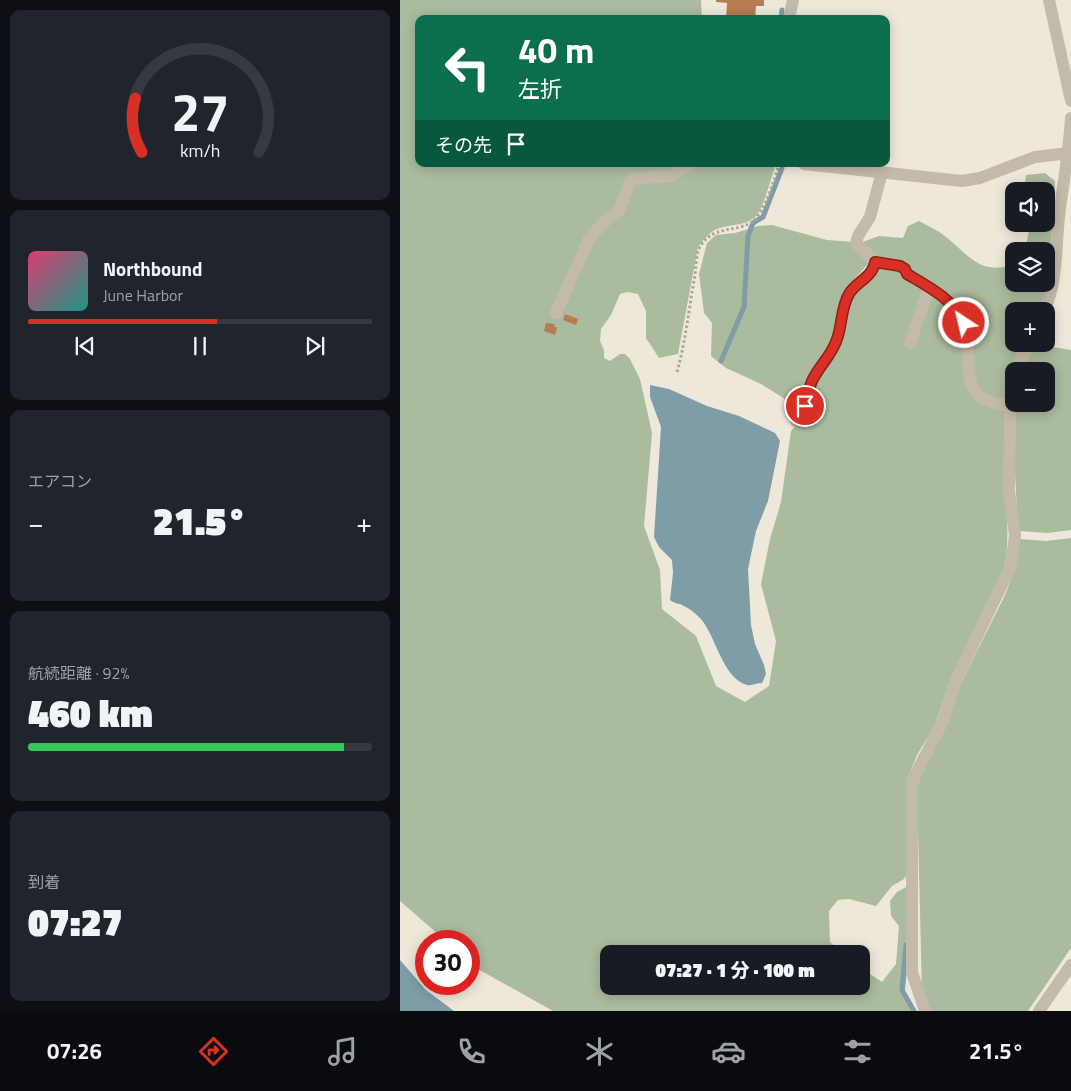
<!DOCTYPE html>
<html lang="ja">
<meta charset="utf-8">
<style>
:root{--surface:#171b24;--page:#20242c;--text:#f1f3f6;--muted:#9ea1a6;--line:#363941;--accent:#d93025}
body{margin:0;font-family:"Titillium Web","Noto Sans JP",sans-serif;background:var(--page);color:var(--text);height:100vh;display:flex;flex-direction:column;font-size:19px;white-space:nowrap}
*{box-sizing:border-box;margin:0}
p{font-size:16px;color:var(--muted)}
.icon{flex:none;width:28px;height:28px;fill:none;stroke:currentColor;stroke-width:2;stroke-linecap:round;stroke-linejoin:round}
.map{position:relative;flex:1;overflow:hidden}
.side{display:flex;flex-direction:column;gap:10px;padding:10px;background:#0d0f14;width:400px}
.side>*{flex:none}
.guide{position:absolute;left:15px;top:15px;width:475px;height:152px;border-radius:10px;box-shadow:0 2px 12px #0003;background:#0b6e4f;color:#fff;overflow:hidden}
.fabs{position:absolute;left:605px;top:182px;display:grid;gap:10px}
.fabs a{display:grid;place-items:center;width:50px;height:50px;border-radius:10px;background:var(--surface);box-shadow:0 2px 12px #0003;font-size:25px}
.speed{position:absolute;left:15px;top:930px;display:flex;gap:10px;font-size:25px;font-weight:700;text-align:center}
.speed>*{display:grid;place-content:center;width:65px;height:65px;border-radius:50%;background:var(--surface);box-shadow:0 2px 12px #0003;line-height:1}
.speed .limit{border:8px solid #d22;background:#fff;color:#111}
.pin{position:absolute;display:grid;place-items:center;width:42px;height:42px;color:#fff;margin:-21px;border:2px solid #fff;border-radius:50%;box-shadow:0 1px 5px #0007}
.me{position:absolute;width:55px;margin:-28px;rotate:325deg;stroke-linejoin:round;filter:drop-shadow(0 0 4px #0008)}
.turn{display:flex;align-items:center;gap:18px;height:105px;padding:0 20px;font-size:22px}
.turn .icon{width:65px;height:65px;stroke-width:2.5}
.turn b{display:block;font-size:35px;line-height:42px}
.then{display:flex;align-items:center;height:48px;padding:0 20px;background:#0003;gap:10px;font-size:19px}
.big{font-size:38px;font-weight:800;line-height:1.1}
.side .tile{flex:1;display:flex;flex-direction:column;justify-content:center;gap:8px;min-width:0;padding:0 18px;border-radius:10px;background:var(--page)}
.side .dial{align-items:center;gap:0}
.dial svg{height:130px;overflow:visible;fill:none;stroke:var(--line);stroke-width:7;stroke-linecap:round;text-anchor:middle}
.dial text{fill:var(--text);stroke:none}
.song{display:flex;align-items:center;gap:15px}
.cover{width:60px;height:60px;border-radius:8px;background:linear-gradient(135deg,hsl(340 70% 55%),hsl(170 70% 35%))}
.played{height:5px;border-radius:2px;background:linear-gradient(90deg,var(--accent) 55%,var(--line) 55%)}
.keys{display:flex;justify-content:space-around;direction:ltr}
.heat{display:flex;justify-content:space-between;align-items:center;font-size:28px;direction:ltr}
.charge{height:8px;border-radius:4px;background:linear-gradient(90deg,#34c759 92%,var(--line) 0)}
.trip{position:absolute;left:200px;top:945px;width:270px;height:50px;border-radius:10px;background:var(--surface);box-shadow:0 2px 12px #0003;font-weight:800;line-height:50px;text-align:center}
.tabs{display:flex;height:80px;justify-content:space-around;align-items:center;background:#090b0e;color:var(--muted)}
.tabs .icon{width:35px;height:35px}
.tabs .active{color:var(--accent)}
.tabs b{font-size:22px;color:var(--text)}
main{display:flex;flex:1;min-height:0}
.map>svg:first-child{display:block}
</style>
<main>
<section class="side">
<div class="tile dial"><svg viewBox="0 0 100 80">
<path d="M14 69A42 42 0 1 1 86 69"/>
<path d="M14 69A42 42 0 0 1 10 36" stroke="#d93025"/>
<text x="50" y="56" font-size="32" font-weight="700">27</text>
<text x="50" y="72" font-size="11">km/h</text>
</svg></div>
<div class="tile">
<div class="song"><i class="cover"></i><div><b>Northbound</b><p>June Harbor</p></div></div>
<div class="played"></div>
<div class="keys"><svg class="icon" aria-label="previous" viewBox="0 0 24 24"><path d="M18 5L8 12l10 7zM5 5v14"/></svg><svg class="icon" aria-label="pause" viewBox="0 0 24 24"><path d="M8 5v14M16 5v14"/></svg><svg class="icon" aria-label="next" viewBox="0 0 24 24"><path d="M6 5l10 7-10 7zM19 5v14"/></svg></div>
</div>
<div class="tile"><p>エアコン</p>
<div class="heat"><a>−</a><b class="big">21.5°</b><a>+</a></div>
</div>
<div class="tile"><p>航続距離 · 92%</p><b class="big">460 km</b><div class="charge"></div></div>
<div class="tile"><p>到着</p><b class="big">07:27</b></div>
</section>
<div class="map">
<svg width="671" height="1011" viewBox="0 0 671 1011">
<rect width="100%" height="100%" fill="#eee8db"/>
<path fill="#abbb9d" d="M0,0H301L302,19H19V164H284L269,174L237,175L231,177L226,183L222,198L213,212L201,221L190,233L167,281L153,313L158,315L188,246C193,239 197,233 203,227C209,221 217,218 222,211C227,202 228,189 235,182L270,179L288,167L300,164H376C371,178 366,199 359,212C350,227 332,223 317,229C308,233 304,240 298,247L278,354L259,358L246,338V311L238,294L228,292L220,294L211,315L201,329L200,341L204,350V358L210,361L220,354H225L230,359L240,379L252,433L244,526L260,570L262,609L296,636L316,686L345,702L369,686L376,641L361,584L370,539L381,502L391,431L403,417L416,380L439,340L450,299L459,285L475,273L478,266L503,271L505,276L526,289L507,344L511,345L529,291C574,315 562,347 569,389L580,400L606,408C604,437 605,465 606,494C607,517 609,542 605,565L551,678L535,725L517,755L508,777L506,790L509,871L504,879L492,886L476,906L449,899L438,900L429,911L430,942L443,954H209V986H461V968L482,982L496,964L499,926L491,916L490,901L497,892L506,887L509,889L511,927L505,991L516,1011H153L76,968L69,962V941H46L0,901Z
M645,173L655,181C654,208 652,235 649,262C647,279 646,296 639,311H614V344H624C613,366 608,377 606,403L578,393L571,348L540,291L477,260L460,243L479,236L503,238L508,226L519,221C528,226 538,230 546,237C570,256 579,275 614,265V284H646V251H625L630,224H646V191H624L626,175Z
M372,225L427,240L454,242L470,262L455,278L434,338L392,421L385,399L361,384L326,368L311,356L312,323L304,313L299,274L307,243L316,235L335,233L358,226Z
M636,344L671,350V530L648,533L618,531L614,451L616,404H646V371H623L629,356Z
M671,538V948L628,1011H529L522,993L517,791L519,780L558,689L604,597L616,567L619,539L646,541Z"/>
<path fill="#7e9da7" d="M250,385L269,389L307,406L339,416L375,433L380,441L368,501L356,531L348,569L351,625L355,644L364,665L366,674L362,683C357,683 351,686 347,685C322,678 315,633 300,618C296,614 289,608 284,606C279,603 275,604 270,600L273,573L272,560L259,547L254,537L261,427L250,397Z
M0,960L26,990L54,1011H0Z"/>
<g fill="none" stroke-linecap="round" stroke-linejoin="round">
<path stroke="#7e9da7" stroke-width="5" d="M381,19L382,10
M321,361L344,307L348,236L353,223L363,217L382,168
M506,945L502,990L514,1011"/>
</g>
<path fill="#b57d52" d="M316,0H364V6H356L355,19H326L327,3L316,2Z
M165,314L178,319L176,325L163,320Z
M146,323L155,324L154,326L157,328L155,335L144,331Z"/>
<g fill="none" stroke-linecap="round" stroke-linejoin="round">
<path stroke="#b0a593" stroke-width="3" stroke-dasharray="2.5 2.5" stroke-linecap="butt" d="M277,372C286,340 289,307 295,275C296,266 296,252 301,245C315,225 334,233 352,222C364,214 375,178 379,164"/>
<path stroke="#c4baa9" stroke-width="12" d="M649,0L671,101
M389,19L393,0
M404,164L562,181L580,178L635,157L669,153
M475,262L500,266L505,269L507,274C526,285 547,295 559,314C574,336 562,382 578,395C586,402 600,404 611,407
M644,311C657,286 656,246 659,217C663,184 669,151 671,118
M156,313L189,239L203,223L219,211L229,183L233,179L271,176L291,164
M510,343L529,287
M616,371L628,344
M396,421C405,409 406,396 412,382C417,368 429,356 436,342C442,328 442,312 447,297C453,282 473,278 475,262L456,243L458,236L470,217L482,172
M525,1011L512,972V781L543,721L556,680L611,566L615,535L609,491L610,411L614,386
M639,1011L671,965"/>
</g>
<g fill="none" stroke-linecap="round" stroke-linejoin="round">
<g stroke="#8d1f18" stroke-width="12">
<path id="route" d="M405,406C407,397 409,387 413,379C420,365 432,355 437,339C442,326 441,307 449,294C456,282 473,277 475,262L500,266L505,269L507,274C529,287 553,299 564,323"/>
</g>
<use href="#route" stroke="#d93025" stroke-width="9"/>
</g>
</svg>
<div class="fabs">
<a><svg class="icon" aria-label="sound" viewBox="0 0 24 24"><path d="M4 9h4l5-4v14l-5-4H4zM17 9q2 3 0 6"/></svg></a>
<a><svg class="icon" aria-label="layers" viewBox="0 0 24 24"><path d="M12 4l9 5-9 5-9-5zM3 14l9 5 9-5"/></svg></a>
<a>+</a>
<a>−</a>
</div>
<div class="speed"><div class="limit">30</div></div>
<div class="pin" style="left:405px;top:406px;background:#d93025"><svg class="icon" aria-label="arrive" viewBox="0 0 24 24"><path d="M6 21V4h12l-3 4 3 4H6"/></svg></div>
<svg class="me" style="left:564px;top:323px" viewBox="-20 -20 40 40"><circle r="17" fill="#d93025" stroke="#fff" stroke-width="3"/><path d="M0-11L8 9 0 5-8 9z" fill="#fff"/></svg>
<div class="trip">07:27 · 1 分 · 100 m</div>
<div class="guide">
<div class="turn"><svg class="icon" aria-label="left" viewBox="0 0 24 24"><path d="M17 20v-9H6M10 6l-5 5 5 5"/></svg><div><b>40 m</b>左折</div></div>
<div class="then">その先<svg class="icon" aria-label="arrive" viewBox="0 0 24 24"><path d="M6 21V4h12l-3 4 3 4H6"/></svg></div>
</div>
</div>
</main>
<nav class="tabs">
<b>07:26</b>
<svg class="icon active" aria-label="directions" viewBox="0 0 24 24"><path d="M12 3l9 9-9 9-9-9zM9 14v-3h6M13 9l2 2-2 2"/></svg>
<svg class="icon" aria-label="music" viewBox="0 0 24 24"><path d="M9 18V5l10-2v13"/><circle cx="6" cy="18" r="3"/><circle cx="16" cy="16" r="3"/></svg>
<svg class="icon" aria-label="phone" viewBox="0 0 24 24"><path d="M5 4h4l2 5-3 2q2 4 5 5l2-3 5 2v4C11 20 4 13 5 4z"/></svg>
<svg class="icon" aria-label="climate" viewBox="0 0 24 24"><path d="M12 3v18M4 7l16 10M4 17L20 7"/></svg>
<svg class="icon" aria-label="car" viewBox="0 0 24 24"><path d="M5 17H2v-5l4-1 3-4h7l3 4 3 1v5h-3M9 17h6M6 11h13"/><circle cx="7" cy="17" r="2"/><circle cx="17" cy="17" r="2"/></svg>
<svg class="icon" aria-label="filters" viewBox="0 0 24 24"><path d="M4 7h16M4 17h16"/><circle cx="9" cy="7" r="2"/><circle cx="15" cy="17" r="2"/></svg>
<b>21.5°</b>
</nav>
